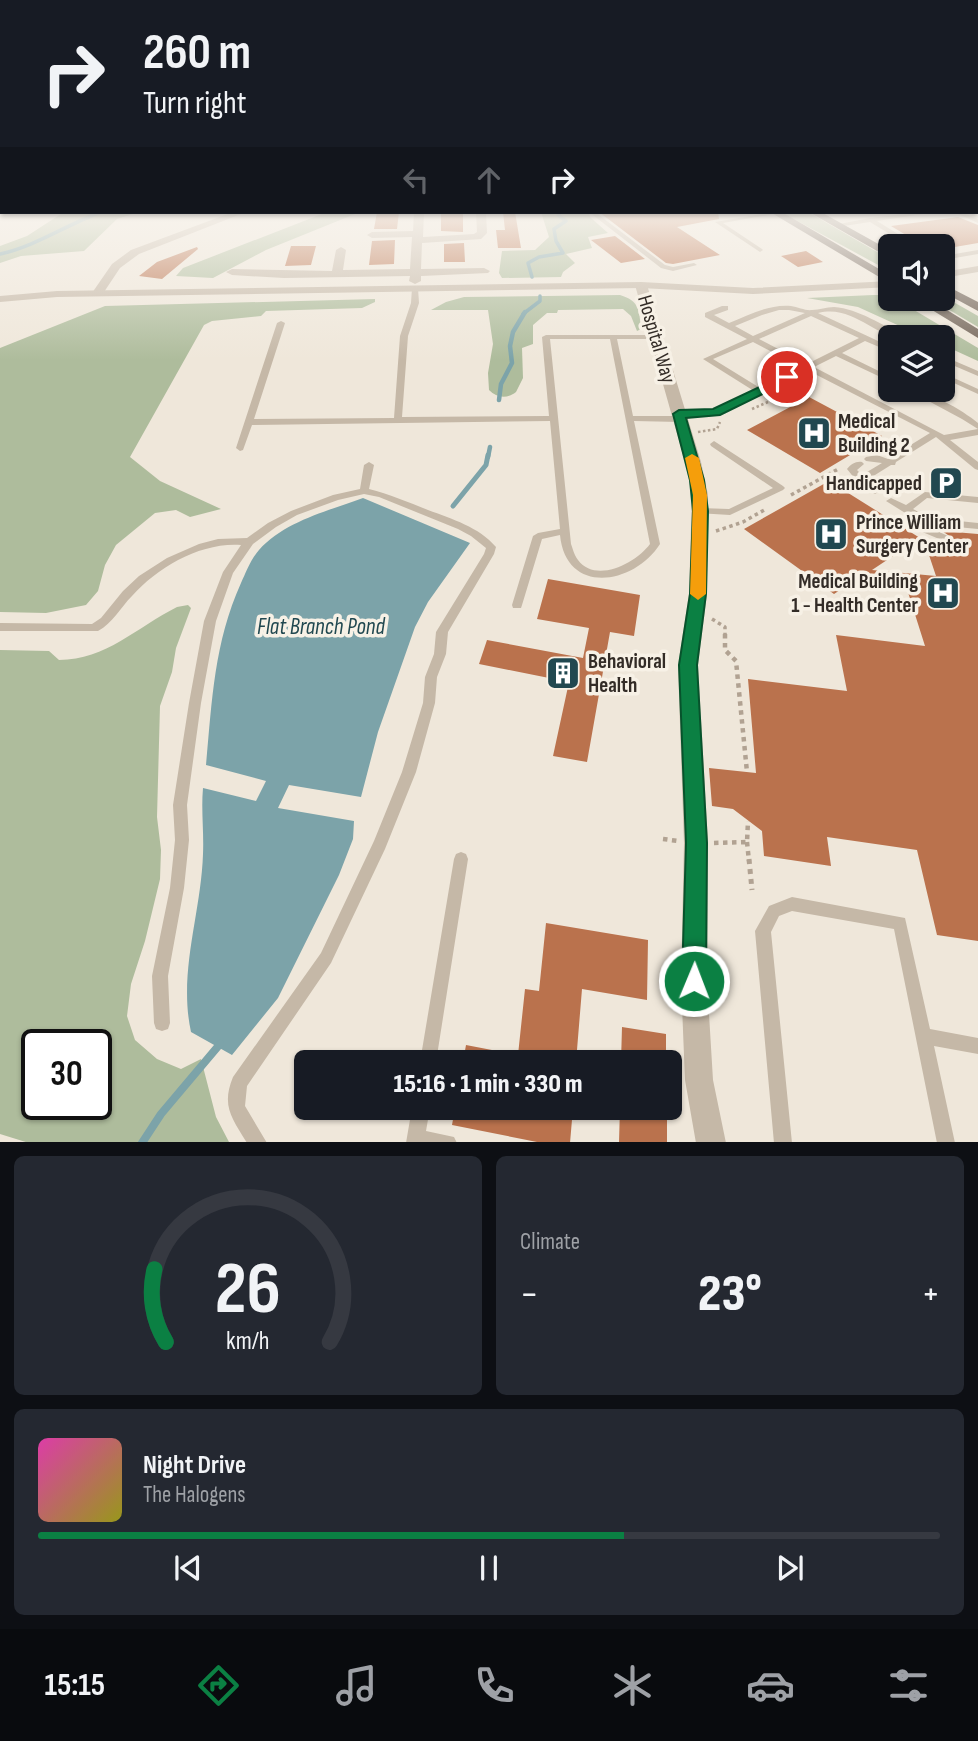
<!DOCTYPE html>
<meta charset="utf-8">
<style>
:root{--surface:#171b24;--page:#242831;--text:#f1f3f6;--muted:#9ea1a6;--line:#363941;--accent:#0b8043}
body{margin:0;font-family:"Sofia Sans Condensed",sans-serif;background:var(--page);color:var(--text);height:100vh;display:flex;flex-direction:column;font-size:26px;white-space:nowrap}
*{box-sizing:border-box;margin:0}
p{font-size:23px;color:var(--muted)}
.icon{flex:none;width:38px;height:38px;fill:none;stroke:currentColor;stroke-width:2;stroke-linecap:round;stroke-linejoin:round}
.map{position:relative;height:1142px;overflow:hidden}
.side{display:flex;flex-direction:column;gap:14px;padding:14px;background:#0d0f14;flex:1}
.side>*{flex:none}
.hud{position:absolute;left:0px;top:0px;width:978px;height:214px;box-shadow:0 2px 5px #0004;background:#171b24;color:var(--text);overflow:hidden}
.buttons{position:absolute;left:878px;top:234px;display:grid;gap:14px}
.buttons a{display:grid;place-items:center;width:77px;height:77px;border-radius:10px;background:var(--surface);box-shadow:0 2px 5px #0004;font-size:35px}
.speed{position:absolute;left:21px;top:1029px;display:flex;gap:14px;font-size:35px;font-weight:700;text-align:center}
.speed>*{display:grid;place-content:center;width:91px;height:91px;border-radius:50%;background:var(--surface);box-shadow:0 2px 5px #0004;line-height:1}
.speed .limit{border:4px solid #111;border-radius:10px;background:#fff;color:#111}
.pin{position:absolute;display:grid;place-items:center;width:60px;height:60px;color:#fff;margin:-30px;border:4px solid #fff;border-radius:50%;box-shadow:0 2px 7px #0007}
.me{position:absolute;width:77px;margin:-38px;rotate:1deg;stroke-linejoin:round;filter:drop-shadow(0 0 5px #0008)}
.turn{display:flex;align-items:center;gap:24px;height:147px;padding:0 28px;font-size:32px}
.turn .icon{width:91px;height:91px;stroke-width:2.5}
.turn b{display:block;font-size:49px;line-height:60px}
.lanes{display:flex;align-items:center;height:66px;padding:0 28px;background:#0003;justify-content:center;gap:35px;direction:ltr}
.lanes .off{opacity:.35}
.big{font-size:52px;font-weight:800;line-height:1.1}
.side .tile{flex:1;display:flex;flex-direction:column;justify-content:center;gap:10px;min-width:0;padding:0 24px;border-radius:10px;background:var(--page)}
.side .dial{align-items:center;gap:0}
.dial svg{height:182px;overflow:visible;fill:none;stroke:var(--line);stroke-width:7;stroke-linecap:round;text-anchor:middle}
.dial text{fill:var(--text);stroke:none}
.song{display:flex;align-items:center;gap:21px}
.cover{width:84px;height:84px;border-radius:10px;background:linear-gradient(135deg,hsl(320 70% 55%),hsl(60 70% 35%))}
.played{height:7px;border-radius:4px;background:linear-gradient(90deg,var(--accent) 65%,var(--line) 65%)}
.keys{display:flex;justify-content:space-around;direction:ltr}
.heat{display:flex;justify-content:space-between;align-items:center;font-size:38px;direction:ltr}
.side .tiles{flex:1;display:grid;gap:14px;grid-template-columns:1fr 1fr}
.tile:last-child{grid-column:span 2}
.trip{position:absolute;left:294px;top:1050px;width:388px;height:70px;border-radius:10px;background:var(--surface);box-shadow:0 2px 5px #0004;font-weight:800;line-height:70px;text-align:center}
.dock{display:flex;height:112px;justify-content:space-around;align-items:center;background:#090b0e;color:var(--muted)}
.dock .icon{width:49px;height:49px}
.dock .current{color:var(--accent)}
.dock b{font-size:32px;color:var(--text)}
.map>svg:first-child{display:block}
</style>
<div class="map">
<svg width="978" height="1143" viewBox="0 0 978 1143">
<rect width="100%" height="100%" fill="#efe7da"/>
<path fill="#aebc9c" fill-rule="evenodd" d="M64,212H139L117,219L84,251L21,256L0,263V246L27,236Z
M327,212H360L266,250L213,278L176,276L183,268Z
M541,212H589L590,217L608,233L588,237L592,248L566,254L575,263L563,272L561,277L502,278L499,273L502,251L535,250L549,237Z
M781,212H808L891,260V272Z
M620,295C640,301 639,310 641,329L637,331L631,316L623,309L558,310L557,313H547L533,325V344L522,348L523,378L516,392C507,399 497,398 489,390L488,373L493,344L488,310H431L446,302L464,297Z
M873,295H887L891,299L899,301L978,348V361L943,345V338H926L858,307L807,298Z
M943,296L978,316V327L931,299H943Z
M375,299V302L362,308L266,311L261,316L212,321L204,325L130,457L160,481L221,509L190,517L176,510L155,513L116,545L105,565L98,591L86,605L46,613L0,612V348L105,306Z
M188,605L191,608L176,648L172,672L160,706L157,817L161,850L160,879L145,941L131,984L127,1016L135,1040L157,1059L181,1069L201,1059L216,1117L229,1142L29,1143L0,1134V650L49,651L59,660C106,660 137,627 177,607ZM37,1045H96V1104H37Z"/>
<path fill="#7ca3a9" d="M363,498L470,543L428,602L415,627L378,732L361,797L289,785L278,808L354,821L353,839L339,875L278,998L232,1055L191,1032C178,972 201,914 203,854C204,832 201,810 203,788L256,801L266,781L206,765C212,701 214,643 241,583C246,572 251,559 259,550C285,521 328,511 363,498Z"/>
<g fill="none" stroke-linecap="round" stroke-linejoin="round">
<path stroke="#7ca3a9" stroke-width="3.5" d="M0,254C36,246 66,225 101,212
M532,277L528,263L539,257L563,253L556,241L554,229L566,221L558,215L561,212
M523,314L540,301V296"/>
<path stroke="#7ca3a9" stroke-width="4.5" d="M499,400L501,384L512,363L510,346L513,332L525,312
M488,457L490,447"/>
<path stroke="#7ca3a9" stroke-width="5" d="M453,506L486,465L488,455"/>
<path stroke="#7ca3a9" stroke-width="8" d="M142,1143L161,1114L220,1044"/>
</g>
<path fill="#ba724d" d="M377,212H399L397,229H374Z
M503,212H515L521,248H498L496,230H505Z
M599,212H718L719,219L677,227L720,255L673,264L666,263Z
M441,213H463V232L441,231Z
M958,217L978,225V243L943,249V247H926L891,226Z
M615,236L645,259L621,263L591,240Z
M395,240L394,264L369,265L372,241Z
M464,243L465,262H444V244Z
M291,246H316L311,265L285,266Z
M197,247L198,249L162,279L139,276L157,262Z
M806,251L823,262L798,267L781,256Z
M809,397L882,436L820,473L747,430Z
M829,481L920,538L872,570L936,576L924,540L950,557L945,543L951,537L942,531L978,534V941L937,935L917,850L827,837L831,866L764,856L762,831L733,809L712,806L709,768L756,773L748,679L847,691L836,635L925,646L906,586L854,581L834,594L744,529Z
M548,579L640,595L634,636L610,632L587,762L553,756L569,682L479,664L487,640L583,658L589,628L537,619Z
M546,923L648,940L647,1000L582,989L576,1062H463L466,1045L518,1055L525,989L539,991Z
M622,1027L666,1034V1062H621Z
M455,1108H573L570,1143H542L452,1125Z
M620,1108H667V1143H619Z"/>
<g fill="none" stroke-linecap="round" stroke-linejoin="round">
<path stroke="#b1a292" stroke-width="2.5" stroke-dasharray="2.5 2.5" stroke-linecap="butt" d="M752,409L784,395L783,392
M698,432L717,429L720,422"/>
<path stroke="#b1a292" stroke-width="3.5" stroke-dasharray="3.5 3.5" stroke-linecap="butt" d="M791,495L840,468
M716,531L743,522L766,509
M712,619L725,627V636"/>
<path stroke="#b1a292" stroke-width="4.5" stroke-dasharray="4.5 4.5" stroke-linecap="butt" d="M725,634V650L736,661L747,772
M663,839L678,841
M747,842L749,861
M714,843L747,842L748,821"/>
<path stroke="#b1a292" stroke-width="5" stroke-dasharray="5 5" stroke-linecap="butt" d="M749,859L752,890"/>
<path fill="#c5b8a7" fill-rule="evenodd" d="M589,212H595L665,265L673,267L694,263L697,265L673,271L661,268Z
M774,212L780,213L723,223L762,249L763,250L760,252L715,222Z
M922,212H936L877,221L919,247H911L870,222L837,227L834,225L870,218Z
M954,212H961L978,219V223Z
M978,250V254L943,260V256Z
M415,286L418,288L419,303L408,336L402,417L549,416L542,337L546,335H659L660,337L656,339H617L633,416H678L675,414L676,412L714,411L754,391L703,359L747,339L705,317V313L722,306H728V310L714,315L729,323C749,315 769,304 791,306C798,307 806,311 812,310C820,310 826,307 834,307C859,309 882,325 904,336L905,338C874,338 854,304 818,313L891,347V352L865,341L842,353L891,377V382L836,356L814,367L944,435L978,429L962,419L908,390C928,390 962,410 978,423V435L950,440L978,462V470L975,469L936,437L896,462L895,465H891L867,480L880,491L875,494C863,489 855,479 847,469C851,464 856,461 862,462L864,464L857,470L862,475L882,463L866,461L864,459L866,457L877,455L888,459L930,433L807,370L719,415L680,417L684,419L680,422L634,421L660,544C634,585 566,596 560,535L542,539L522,605L521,608H513L512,605L533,536L538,533L560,529L550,421L252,425L243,450L240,451L236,448L277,323L281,321L285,323L254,419L394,418L400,336L411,303L412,288ZM779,310H789L805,313L753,336L735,326L762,315ZM811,316L859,338L807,364L759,339ZM550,339H610L650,544C636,563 596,584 578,560C574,555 573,549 571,544ZM753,342L801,367L760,388L713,359Z
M943,356L978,371V376L943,361Z
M943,373L978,389V394L943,378Z
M714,441L783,486L785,488L783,490L730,515L697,513L695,511L700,508L729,509L773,488L711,446L710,444Z
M369,462L374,465L369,489C389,494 408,502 428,510C452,519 479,527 496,547L494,554L448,632L446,654L437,677L435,703L416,772L385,849L331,963L247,1086L245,1106L267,1143H247C232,1118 221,1106 233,1077L321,953L374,841L402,772L423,703L425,677L434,654L436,632L484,554L486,548L471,536L458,529L379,497L364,494L338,500L297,515L276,527L253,544L233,573L216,621L201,703L187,805L189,840L184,888L168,976L170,1023L168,1029L162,1031L156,1029L154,1023L152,976L170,888L175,840L173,805L189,703L204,621L223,572L241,545C201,542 158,567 132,596C120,608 113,623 98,631H0V623L92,624L101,618L123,591L139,576L167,558L199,544L218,539L247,538L268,523L291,511L333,495L360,489L364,465Z
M925,492L978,497V503L927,498L913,509L930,518L978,523V529L925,524L928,527L948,536L949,538L944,541L920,531L910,516L886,501L891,498L906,505Z
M461,852L466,854L468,859L436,1062H420L454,859L456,854Z
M792,897L905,918L930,1029L978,1038V1054L934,1046L955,1143H937L894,929L792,911L779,916L771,932L792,1143H774L755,931L769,906Z
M412,1108H430L426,1131L454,1137L457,1143H406Z"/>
<path fill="#c5b8a7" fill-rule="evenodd" d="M233,212H246L139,254L120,268L102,295L92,293L112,264L131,250Z
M414,212H424L423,237L474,234L477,232L476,212H486L487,233L481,239L422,243L421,269L484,268L490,271L488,273L421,276V281L415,284L409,281L410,276L284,278L232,275L226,272L232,269L332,271L336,250L341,247L346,250L343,270L410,269L412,237L372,238L367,235L372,232L413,231Z
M978,266V272L943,278V272Z
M641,282L647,285L701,462L708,495L707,594L698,665L708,843L707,981L713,1080L726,1143H696L685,1080L681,981L684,843L678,665L689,594L692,495L685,462L635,285Z"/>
<path fill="#c5b8a7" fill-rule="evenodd" d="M891,281V287L753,294L641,288L57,297L0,302V296L57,291L641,282L753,288Z"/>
<path fill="#736559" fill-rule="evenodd" d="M770,212H782L891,276V284Z
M809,212H821L891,251V259Z
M943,284L978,302V311L943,292Z
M914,299H929L978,329V338Z"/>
</g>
<linearGradient id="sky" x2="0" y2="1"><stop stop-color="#7dadcf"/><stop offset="0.56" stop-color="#f8f4ee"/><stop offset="1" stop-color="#f8f4ee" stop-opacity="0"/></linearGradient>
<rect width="978" height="360" fill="url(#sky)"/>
<path fill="#0b8043" stroke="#07532c" stroke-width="2" d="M787,374L791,375V380L720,415L686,418L704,480L708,511L706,594L697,665L707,843L706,981L703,990L694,993L686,990L682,981L686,843L679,665L690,594L693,511L690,480L673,414L679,410L713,409Z"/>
<path fill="#f59e0b" d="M692,454L699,458L707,495L706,594L698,600L690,594L693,495L685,458Z"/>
<defs>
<g id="hospital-square" transform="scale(1.75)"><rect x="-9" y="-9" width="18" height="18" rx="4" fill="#214850" stroke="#f7f1e6"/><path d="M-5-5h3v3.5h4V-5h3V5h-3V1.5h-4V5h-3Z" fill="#fff"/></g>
<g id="parking-square" transform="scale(1.75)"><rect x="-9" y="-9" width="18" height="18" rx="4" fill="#214850" stroke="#f7f1e6"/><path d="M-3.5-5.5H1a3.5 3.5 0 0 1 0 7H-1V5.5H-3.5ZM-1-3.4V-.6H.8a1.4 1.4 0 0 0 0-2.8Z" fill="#fff"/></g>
<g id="building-square" transform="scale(1.75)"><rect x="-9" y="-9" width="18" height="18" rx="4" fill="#214850" stroke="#f7f1e6"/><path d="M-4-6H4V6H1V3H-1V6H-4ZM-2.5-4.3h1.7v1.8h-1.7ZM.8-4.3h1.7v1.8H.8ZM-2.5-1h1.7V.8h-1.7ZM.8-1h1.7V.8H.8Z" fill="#fff"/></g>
</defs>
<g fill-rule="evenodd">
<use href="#hospital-square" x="814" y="433"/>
<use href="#parking-square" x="946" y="483"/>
<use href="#hospital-square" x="831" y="534"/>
<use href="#hospital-square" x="943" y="593"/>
<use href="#building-square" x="563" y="673"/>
</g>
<g text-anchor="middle" stroke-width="7" stroke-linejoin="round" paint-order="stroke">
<g font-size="21" fill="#332c27" stroke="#f7f1e6">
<text transform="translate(657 339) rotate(74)" y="7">Hospital Way</text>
</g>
<g font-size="21" font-weight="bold" fill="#332c27" stroke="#f7f1e6" text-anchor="start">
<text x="838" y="428">Medical<tspan x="838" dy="24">Building 2</tspan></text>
<text x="922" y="490" text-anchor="end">Handicapped</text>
<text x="856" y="529">Prince William<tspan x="856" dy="24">Surgery Center</tspan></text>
<text x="918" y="588" text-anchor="end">Medical Building<tspan x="918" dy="24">1 - Health Center</tspan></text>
<text x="588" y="668">Behavioral<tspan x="588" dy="24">Health</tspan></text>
</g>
<g font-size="23" font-style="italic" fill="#214850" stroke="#f7f1e6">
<text x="321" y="634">Flat Branch Pond</text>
</g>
</g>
</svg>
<div class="buttons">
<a><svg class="icon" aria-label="sound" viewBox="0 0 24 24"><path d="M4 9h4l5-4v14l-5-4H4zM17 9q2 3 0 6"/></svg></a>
<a><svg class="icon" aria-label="layers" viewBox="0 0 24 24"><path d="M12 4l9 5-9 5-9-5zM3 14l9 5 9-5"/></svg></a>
</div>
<div class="speed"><div class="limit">30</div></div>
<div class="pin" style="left:787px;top:377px;background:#d93025"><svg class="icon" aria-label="arrive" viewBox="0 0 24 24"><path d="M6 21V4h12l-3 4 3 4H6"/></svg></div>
<svg class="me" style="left:694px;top:981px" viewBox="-20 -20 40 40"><circle r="17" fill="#0b8043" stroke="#fff" stroke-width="3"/><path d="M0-11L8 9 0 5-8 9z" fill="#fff"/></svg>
<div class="trip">15:16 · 1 min · 330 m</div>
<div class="hud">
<div class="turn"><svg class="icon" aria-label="right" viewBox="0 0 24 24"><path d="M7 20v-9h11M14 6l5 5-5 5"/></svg><div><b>260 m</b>Turn right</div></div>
<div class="lanes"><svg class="icon off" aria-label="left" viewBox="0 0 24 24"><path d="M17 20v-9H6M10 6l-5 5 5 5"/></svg><svg class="icon off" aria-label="ahead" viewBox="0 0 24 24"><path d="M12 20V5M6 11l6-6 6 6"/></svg><svg class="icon" aria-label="right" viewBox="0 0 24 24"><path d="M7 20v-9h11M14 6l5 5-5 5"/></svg></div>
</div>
</div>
<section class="side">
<div class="tiles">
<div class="tile dial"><svg viewBox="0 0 100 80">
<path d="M14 69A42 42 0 1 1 86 69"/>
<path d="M14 69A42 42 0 0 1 9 37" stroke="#0b8043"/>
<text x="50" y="56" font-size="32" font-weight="700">26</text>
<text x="50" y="72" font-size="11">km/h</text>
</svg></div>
<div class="tile"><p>Climate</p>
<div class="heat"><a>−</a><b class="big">23°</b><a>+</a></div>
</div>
<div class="tile">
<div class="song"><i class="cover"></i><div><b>Night Drive</b><p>The Halogens</p></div></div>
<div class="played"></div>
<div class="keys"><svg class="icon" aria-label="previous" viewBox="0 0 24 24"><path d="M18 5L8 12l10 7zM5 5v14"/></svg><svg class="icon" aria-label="pause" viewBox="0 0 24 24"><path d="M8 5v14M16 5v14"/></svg><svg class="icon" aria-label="next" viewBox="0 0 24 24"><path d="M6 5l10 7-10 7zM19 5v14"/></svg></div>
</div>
</div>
</section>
<nav class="dock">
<b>15:15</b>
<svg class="icon current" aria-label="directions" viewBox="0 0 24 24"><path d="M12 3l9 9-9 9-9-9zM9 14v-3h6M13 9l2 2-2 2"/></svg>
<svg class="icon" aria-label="music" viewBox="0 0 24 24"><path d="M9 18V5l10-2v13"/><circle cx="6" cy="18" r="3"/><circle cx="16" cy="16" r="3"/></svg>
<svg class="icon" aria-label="phone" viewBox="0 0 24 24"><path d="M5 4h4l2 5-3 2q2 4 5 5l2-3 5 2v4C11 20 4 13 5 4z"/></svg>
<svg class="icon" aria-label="climate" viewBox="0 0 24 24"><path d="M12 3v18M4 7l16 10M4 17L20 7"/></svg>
<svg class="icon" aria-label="car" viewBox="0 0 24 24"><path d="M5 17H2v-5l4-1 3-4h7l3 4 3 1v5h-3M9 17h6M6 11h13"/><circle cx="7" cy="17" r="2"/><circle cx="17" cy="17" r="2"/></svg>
<svg class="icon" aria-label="filters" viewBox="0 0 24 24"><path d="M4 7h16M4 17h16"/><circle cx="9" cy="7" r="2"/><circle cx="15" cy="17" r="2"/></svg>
</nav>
